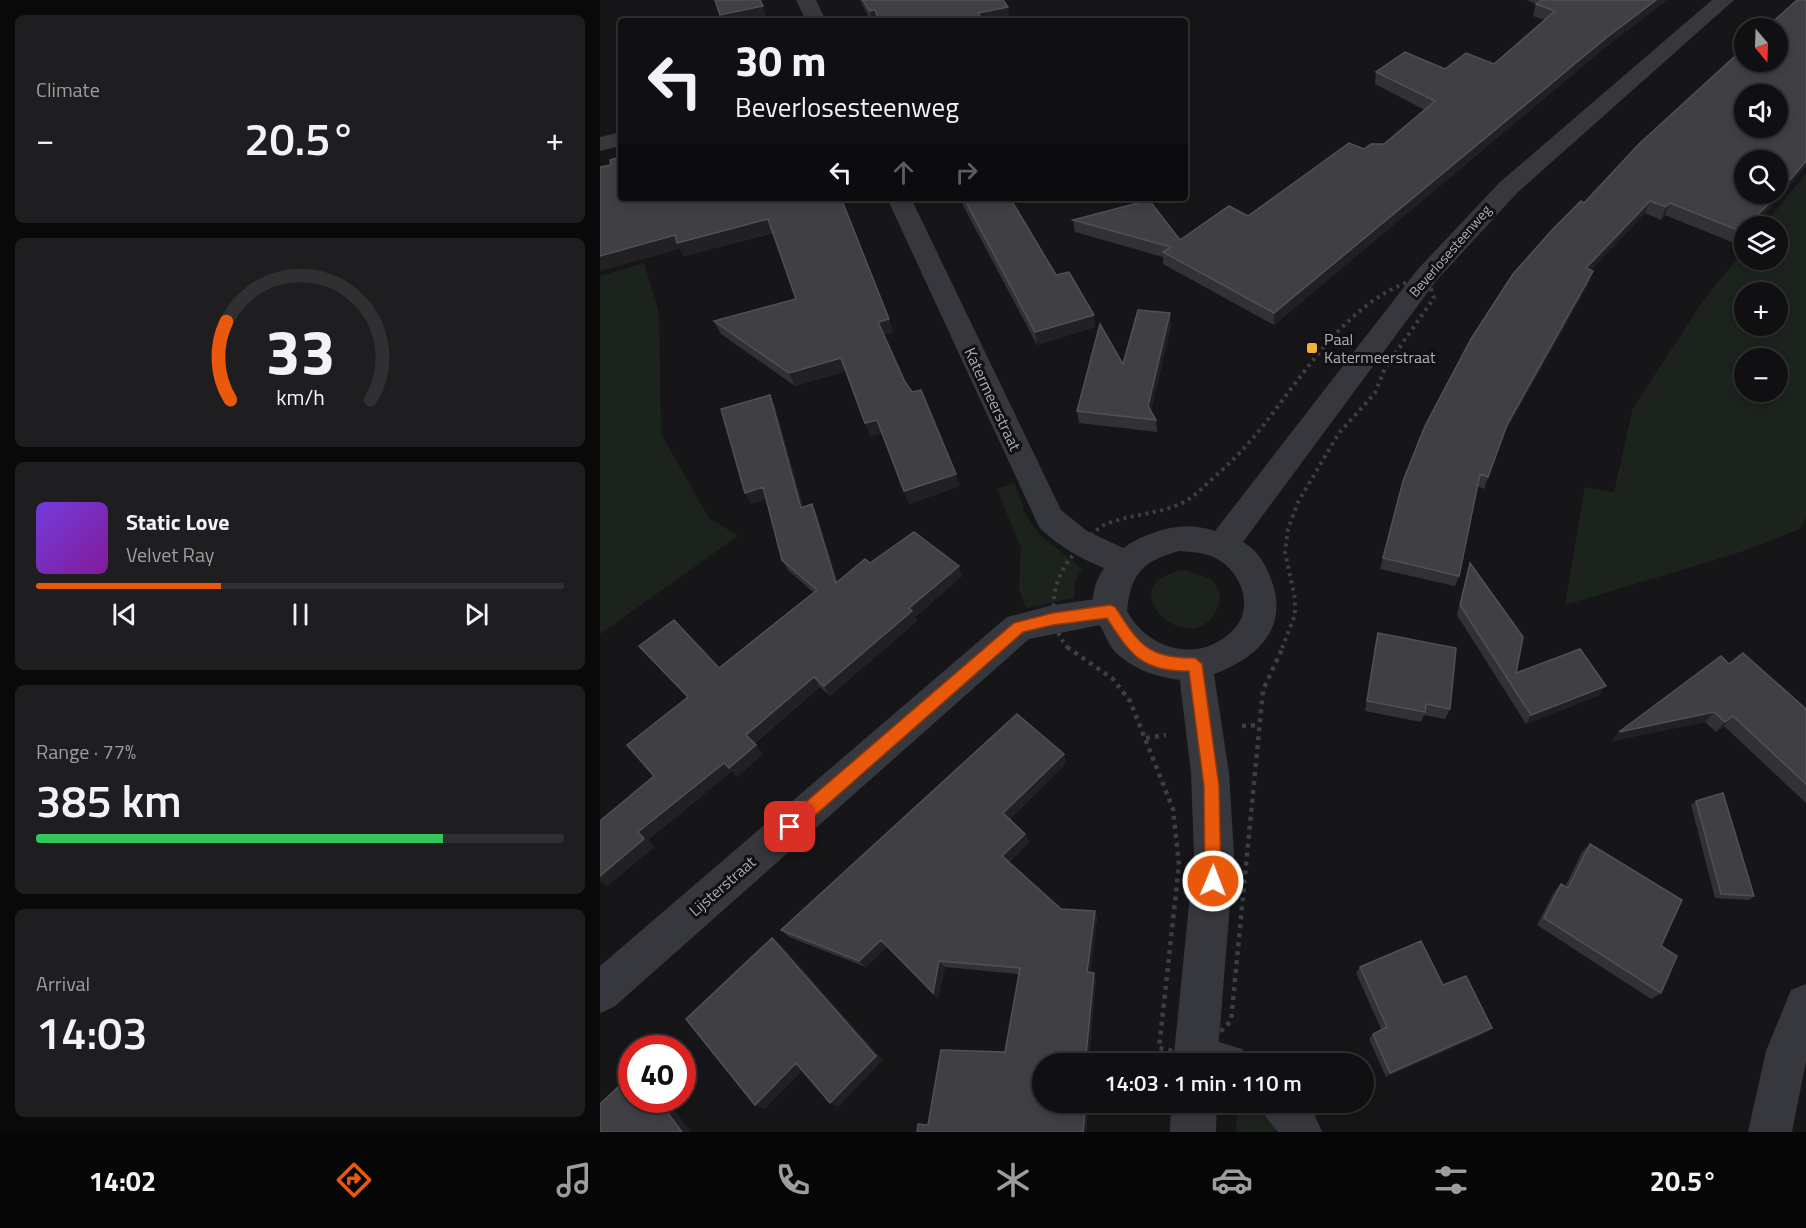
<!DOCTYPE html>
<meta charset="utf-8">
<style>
:root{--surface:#101012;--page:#1e1e20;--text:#f1f3f6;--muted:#9c9d9f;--line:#303032;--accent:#ea580c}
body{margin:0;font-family:"Titillium Web",sans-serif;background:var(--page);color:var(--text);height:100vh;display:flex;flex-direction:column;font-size:22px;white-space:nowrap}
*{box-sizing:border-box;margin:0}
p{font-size:20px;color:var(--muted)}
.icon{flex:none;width:33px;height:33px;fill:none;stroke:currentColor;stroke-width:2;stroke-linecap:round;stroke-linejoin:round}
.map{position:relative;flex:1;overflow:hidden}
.side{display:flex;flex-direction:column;gap:15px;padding:15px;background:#09090a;width:600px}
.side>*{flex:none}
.guide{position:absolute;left:18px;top:18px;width:570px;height:183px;border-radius:6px;box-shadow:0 3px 9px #0003,0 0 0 2px var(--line);background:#101012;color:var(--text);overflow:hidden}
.needle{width:39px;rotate:161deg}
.fabs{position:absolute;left:1134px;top:18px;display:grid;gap:12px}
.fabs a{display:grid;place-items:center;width:54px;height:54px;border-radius:50%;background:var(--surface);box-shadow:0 3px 9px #0003,0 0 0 2px var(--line);font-size:30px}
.speed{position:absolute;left:18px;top:1035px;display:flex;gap:12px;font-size:30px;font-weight:700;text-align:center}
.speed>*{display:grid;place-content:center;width:78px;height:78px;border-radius:50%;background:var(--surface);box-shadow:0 3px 9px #0003,0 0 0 2px var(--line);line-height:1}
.speed .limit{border:9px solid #d22;background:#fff;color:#111}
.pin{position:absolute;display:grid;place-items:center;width:51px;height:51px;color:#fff;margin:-26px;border-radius:12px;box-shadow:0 3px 9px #0006}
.me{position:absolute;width:66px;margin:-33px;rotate:1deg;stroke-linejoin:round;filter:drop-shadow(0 0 4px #0008)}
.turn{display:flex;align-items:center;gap:21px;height:126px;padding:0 18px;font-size:27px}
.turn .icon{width:78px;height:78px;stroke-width:2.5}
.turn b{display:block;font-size:42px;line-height:51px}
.lanes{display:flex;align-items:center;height:57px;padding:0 18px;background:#0003;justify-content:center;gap:30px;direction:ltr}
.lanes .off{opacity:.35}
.big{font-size:45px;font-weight:600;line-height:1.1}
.side .tile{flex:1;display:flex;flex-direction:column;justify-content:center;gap:9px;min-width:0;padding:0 21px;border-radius:9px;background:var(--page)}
.side .dial{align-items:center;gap:0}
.dial svg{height:156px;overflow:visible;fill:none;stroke:var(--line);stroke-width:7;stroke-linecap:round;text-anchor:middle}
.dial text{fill:var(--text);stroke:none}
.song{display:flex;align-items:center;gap:18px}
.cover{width:72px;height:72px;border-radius:9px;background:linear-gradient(135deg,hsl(260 70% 55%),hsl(290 70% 35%))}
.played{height:6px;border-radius:3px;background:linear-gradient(90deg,var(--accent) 35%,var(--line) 35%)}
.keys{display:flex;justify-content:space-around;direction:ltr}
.heat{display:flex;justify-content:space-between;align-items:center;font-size:33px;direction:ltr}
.charge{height:9px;border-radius:4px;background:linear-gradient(90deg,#34c759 77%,var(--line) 0)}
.trip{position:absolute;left:432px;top:1053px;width:342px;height:60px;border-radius:30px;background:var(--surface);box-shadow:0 3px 9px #0003,0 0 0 2px var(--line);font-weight:600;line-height:60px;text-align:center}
.tab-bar{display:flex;height:96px;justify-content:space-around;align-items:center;background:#060607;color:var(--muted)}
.tab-bar .icon{width:42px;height:42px}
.tab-bar .current{color:var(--accent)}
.tab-bar b{font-size:27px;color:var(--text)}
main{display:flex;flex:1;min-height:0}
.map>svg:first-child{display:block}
</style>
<main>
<section class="side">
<div class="tile"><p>Climate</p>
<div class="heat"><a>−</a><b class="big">20.5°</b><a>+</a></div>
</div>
<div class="tile dial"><svg viewBox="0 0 100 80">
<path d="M14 69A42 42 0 1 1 86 69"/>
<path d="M14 69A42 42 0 0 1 12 29" stroke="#ea580c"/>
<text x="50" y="56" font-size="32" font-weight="700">33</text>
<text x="50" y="72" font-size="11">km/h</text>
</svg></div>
<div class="tile">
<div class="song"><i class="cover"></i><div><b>Static Love</b><p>Velvet Ray</p></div></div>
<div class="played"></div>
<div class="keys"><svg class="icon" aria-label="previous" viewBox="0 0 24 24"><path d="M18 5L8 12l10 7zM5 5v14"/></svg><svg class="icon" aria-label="pause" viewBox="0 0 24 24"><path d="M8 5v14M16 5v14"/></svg><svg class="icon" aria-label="next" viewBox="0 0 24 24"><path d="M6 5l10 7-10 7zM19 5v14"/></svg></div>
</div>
<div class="tile"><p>Range · 77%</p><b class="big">385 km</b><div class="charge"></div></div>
<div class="tile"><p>Arrival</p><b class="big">14:03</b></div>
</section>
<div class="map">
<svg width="1206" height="1132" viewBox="0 0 1206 1132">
<rect width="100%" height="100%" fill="#161618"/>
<path fill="#1c231d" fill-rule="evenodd" d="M1206,174V518L1200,529L1135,554L965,605L985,487L1014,492L1033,408L1103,301L1144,250V260H1178V226H1163ZM1144,292H1178V326H1144ZM1144,358H1178V392H1144Z
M44,263L59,313L61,434L109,518L138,536L0,634V276Z
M414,483L424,507L422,509L439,534L482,569L475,581L474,598L426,608L419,589L421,548L397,489Z
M584,570L609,578C618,585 623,597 618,607C593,667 504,584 584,570Z
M644,1102L660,1103L667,1109L677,1132H636L637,1111Z"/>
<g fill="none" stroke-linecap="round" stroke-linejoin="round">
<path stroke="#3d3f44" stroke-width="2" stroke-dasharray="2 3" stroke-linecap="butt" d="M811,280L827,275L829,280"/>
<path stroke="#3d3f44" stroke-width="4" stroke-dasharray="3 4.5" stroke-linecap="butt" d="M468,648C447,625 450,585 469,560C477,550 493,531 504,525C535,511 572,516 598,492C614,477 632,462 647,445C698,387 739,304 816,279
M682,648L695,615V599L685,552L688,529L698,502L739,433L775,393L785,368L834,298L828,279"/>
<path stroke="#3d3f44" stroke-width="4.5" stroke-dasharray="4 5" stroke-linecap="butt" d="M467,647L513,679L530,701L573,809L579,865L559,1048L596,1056L631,1021L663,690L683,647
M642,726L659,725
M546,738L566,735"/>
<path fill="#37383d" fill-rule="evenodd" d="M196,0H216L226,21H206Z
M21,132V146L0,151V137Z
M287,198H311L461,510L487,531L536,554L541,563L536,572L525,576C493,565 463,551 439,527Z
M510,597L521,601L526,611L521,621L429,639L14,1007L0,1013V966L407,617L453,605Z
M1206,984V1061L1192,1132H1148L1166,1051L1191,990Z
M596,1035L642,1049L648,1064H578L575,1056L581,1041Z
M660,1102H709L722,1132H678L666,1117Z"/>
<path fill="#37383d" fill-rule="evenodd" d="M1112,0H1134L918,192L836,281L643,542C658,551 665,563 671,579C690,628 657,658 614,674L629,773L634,855L617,1064H573L594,855L591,773L581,691L580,680C558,677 538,671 521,657C512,651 507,640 503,631C500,625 494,617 493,610C489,572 521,543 553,533C574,525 593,524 615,531L818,269L900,182ZM579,551C590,552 601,552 611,556C638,566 656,604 635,628C602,665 548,651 527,611C531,573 543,561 579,551Z
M571,1102H617L616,1132H570Z"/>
</g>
<path fill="#323236" d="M260,0H403L408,7L409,19L399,21H271Z
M927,0H1067L1002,50L674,325L563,264V257L475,232L473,220L580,240L648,216L764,149L784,144L825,110L775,84L776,72L845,69L894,64L945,20L933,16L936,4Z
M1206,0V166L1164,215L1151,226H1144V233L1134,243L1065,215L1061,220L1045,213L991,270L993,271L989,283L902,437L884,489L877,486L859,576L855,586L780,569L803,481L984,203Z
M241,198L289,319L293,332L284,335L305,382L360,486L309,504L282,433L270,436L246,371L195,386L121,334L114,321L196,299L173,233L84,256L80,249Z
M359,198H410L456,275L494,315L495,327L437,345Z
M570,313L571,326L551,410L556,420L557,432L479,423L477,411Z
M170,395L175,407L203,507L212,504L217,515L237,581L270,563L362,576L315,617L317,621L230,696L220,687L154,744L163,754L137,777L132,771L48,840L54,847L7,886L88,697L39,646L119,668L214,593L188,570L182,560L166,499L151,504Z
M870,563L916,673L1000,695L926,724L857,615L867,573Z
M778,633L850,709L845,719L824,715L821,722L765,711L775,644Z
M1129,664L1206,709V803L1124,726L1116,732L1105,722L1012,741L1019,732Z
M466,763L410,819L425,834L429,842L409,862L461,909L495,911L497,918L490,973L496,980L489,1055L492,1060V1064H442V1102H489L486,1132H317L328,1125L405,1052L419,974L345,967L338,999L288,946L266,967L189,937L181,930Z
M1096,801L1154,896L1149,900L1115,898L1091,805Z
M990,844L1061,993L1051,999L937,925L954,892L961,884L965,887L982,852Z
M760,967L843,985L886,1033L786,1077L769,1039L773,1034L781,1029L756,973Z"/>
<path fill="#212124" d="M1056,0H1067L1002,50L674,325V313L1006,38Z
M163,6L167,19L156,21H123L120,15Z
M408,7L409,19L399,21H379L378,13Z
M275,10L278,21H272L270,11Z
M1206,161V166L1164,215L1151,226H1145Z
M1050,201L1045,213L982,280L986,268Z
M1070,203L1065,215L1061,220L1066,207Z
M168,219L174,232L84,256L80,249L0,271V256L75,235Z
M1144,227V233L1134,243L1140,231Z
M993,271L989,283L902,437L907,425Z
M570,313L571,326L549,418L548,406Z
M494,315L495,327L437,345L435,332Z
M289,319L293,332L283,336L278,322Z
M241,358L246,371L195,386L189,373Z
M170,395L175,407L206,519L201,508Z
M277,420L282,433L270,436L265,423Z
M356,474L360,486L309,504L304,491Z
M163,487L169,498L151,504L145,493Z
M212,504L217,515L241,593L236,583Z
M359,566L362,576L315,617L317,621L230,696L224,686L309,608Z
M214,677L220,687L153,744L146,735Z
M1006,686L1000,695L926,724L931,715Z
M1114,712L1105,722L1012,741L1019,732Z
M1133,716L1124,726L1116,732L1125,722Z
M156,745L163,754L137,777L132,771L48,840L54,847L7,886L0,881V876L38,832L124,763Z
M464,754L466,763L407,822L403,813Z
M425,834L429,842L406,864L402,856Z
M495,911L497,918L490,978L487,972Z
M172,938L181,945L283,1060L238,1107L230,1103Z
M281,940L288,946L266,967L259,961Z
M339,961L345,967L338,999L333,993Z
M494,973L496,980L488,1060L486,1055Z
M892,1028L886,1033L786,1077L790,1073Z
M490,1055L492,1060V1064H489Z
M196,1063L205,1068L165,1109L155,1105Z
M58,1100H67L91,1132H82Z
M486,1102H489L486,1132H483Z"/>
<path fill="#3f3f44" stroke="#4f5156" stroke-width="1.5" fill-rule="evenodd" d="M115,0H160L163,6L120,15Z
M263,0H403L408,7L378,13L383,21H279L275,10L270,11Z
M942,0H1056L1006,38L674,313L563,252L571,247L473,220L549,200L580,240L629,206L648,216L749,143L764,149L771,144H784L835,101L776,72L805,52L845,69L866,53L894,64L955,11L936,4Z
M1197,0H1206V161L1170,203L1140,231L1070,203L1066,207L1050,201L986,268L993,271L907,425L888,477L880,474L859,576L783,558L803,481L825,426L871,339L913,274L953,229L981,201L984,203L1039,144L1144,48V62H1178V28H1166ZM1144,94H1178V128H1144ZM1144,160H1178V194H1144Z
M21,157V198H241L289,319L278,322L305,382L312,392L321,390L356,474L304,491L277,420L265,423L241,358L189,373L114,321L196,299L168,219L77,243L75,235L0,256V167L11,165L10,160Z
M364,198H410L456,275L469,272L494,315L435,332Z
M538,310L570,313L548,406L556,420L477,411L500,324L523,364Z
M170,395L201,508L212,504L236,583L265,559L270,563L314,532L359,566L309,608L312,611L224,686L214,677L146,735L156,745L129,768L124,763L38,832L44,839L0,876V821L54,776L27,745L88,697L39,646L74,620L119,668L217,590L182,560L163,487L145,493L121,409Z
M870,563L923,637L916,673L980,649L1006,686L931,715L860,605Z
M778,633L856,648L850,709L826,704L825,712L767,701Z
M1143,653L1206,709V784L1133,716L1125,722L1114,712L1019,732L1121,656L1129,664Z
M417,714L464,754L403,813L425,834L402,856L461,909L495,911L487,972L494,973L486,1055H490L489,1064H442V1102H486L483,1132H317L318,1124L328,1125L341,1050L405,1052L420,968L339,961L333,993L281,940L259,961L181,930Z
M1123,793L1154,896L1121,894L1096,801Z
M990,844L1082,900L1061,946L1077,956L1061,993L944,918L961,884L968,888Z
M172,938L276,1056L230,1103L196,1063L155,1105L86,1019Z
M821,941L843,985L866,976L892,1028L790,1073L773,1034L787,1027L760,967Z
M32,1074V1100H58L82,1132H0V1104Z"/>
<path fill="#ea580c" stroke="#983908" stroke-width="1.5" d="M510,605L515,607C539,644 548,659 595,658L602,664L619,786L621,881L619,887L613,889L607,887L605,881L604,786L589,671C542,672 530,654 507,618L453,625L423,632L196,832L190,834L184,832L182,827L184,821L414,623L453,613Z"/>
<rect fill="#f2b134" stroke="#111113" stroke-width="2" x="706" y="342" width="12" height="12" rx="3"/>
<g text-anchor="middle" stroke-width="6" stroke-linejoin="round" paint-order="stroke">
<g font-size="14" fill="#a8adb8" stroke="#111113">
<text transform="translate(850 251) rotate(-49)" y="5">Beverlosesteenweg</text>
</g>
<g font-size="16" fill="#a8adb8" stroke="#111113" text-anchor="start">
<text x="724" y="345">Paal<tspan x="724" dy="18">Katermeerstraat</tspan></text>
</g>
<g font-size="16" fill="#a8adb8" stroke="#111113">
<text transform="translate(393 399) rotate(65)" y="6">Katermeerstraat</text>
<text transform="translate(122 886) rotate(-41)" y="6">Lijsterstraat</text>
</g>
</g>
</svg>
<div class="fabs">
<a><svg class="needle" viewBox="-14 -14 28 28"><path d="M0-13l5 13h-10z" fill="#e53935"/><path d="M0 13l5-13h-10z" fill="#9c9d9f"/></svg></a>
<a><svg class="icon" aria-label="sound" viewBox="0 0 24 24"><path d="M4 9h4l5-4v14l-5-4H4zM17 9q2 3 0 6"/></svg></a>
<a><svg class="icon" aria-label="search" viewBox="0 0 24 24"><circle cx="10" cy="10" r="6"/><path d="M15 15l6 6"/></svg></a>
<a><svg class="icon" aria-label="layers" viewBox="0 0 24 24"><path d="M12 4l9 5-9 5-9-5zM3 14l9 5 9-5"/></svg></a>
<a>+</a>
<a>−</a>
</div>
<div class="speed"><div class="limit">40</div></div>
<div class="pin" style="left:190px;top:827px;background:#d93025"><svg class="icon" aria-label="arrive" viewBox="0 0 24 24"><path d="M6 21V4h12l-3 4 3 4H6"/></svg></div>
<svg class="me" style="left:613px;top:881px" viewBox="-20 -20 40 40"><circle r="17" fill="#ea580c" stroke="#fff" stroke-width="3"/><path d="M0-11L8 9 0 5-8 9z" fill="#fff"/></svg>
<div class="trip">14:03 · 1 min · 110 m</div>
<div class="guide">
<div class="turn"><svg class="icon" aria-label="left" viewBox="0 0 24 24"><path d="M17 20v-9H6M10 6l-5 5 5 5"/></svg><div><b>30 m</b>Beverlosesteenweg</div></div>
<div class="lanes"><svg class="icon" aria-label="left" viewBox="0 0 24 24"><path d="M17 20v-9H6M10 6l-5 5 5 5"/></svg><svg class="icon off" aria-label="ahead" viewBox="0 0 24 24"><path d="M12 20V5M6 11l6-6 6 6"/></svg><svg class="icon off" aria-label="right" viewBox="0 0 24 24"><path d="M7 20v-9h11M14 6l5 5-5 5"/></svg></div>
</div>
</div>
</main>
<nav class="tab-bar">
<b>14:02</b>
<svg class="icon current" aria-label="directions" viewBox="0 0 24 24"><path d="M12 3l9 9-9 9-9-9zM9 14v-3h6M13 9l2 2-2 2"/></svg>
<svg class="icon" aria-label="music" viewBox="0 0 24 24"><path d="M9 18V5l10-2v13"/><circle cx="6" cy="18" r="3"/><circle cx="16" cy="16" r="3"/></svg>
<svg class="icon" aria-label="phone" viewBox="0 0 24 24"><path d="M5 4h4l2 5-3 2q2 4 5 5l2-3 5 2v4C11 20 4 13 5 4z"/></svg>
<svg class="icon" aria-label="climate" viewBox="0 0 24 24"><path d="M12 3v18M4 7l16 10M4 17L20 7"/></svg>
<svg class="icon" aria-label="car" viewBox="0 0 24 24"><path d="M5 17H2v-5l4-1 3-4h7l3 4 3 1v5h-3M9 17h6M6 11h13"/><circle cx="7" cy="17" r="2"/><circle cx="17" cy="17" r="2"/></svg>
<svg class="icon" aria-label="filters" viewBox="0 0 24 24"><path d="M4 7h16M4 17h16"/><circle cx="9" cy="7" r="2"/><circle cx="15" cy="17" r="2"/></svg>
<b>20.5°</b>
</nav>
